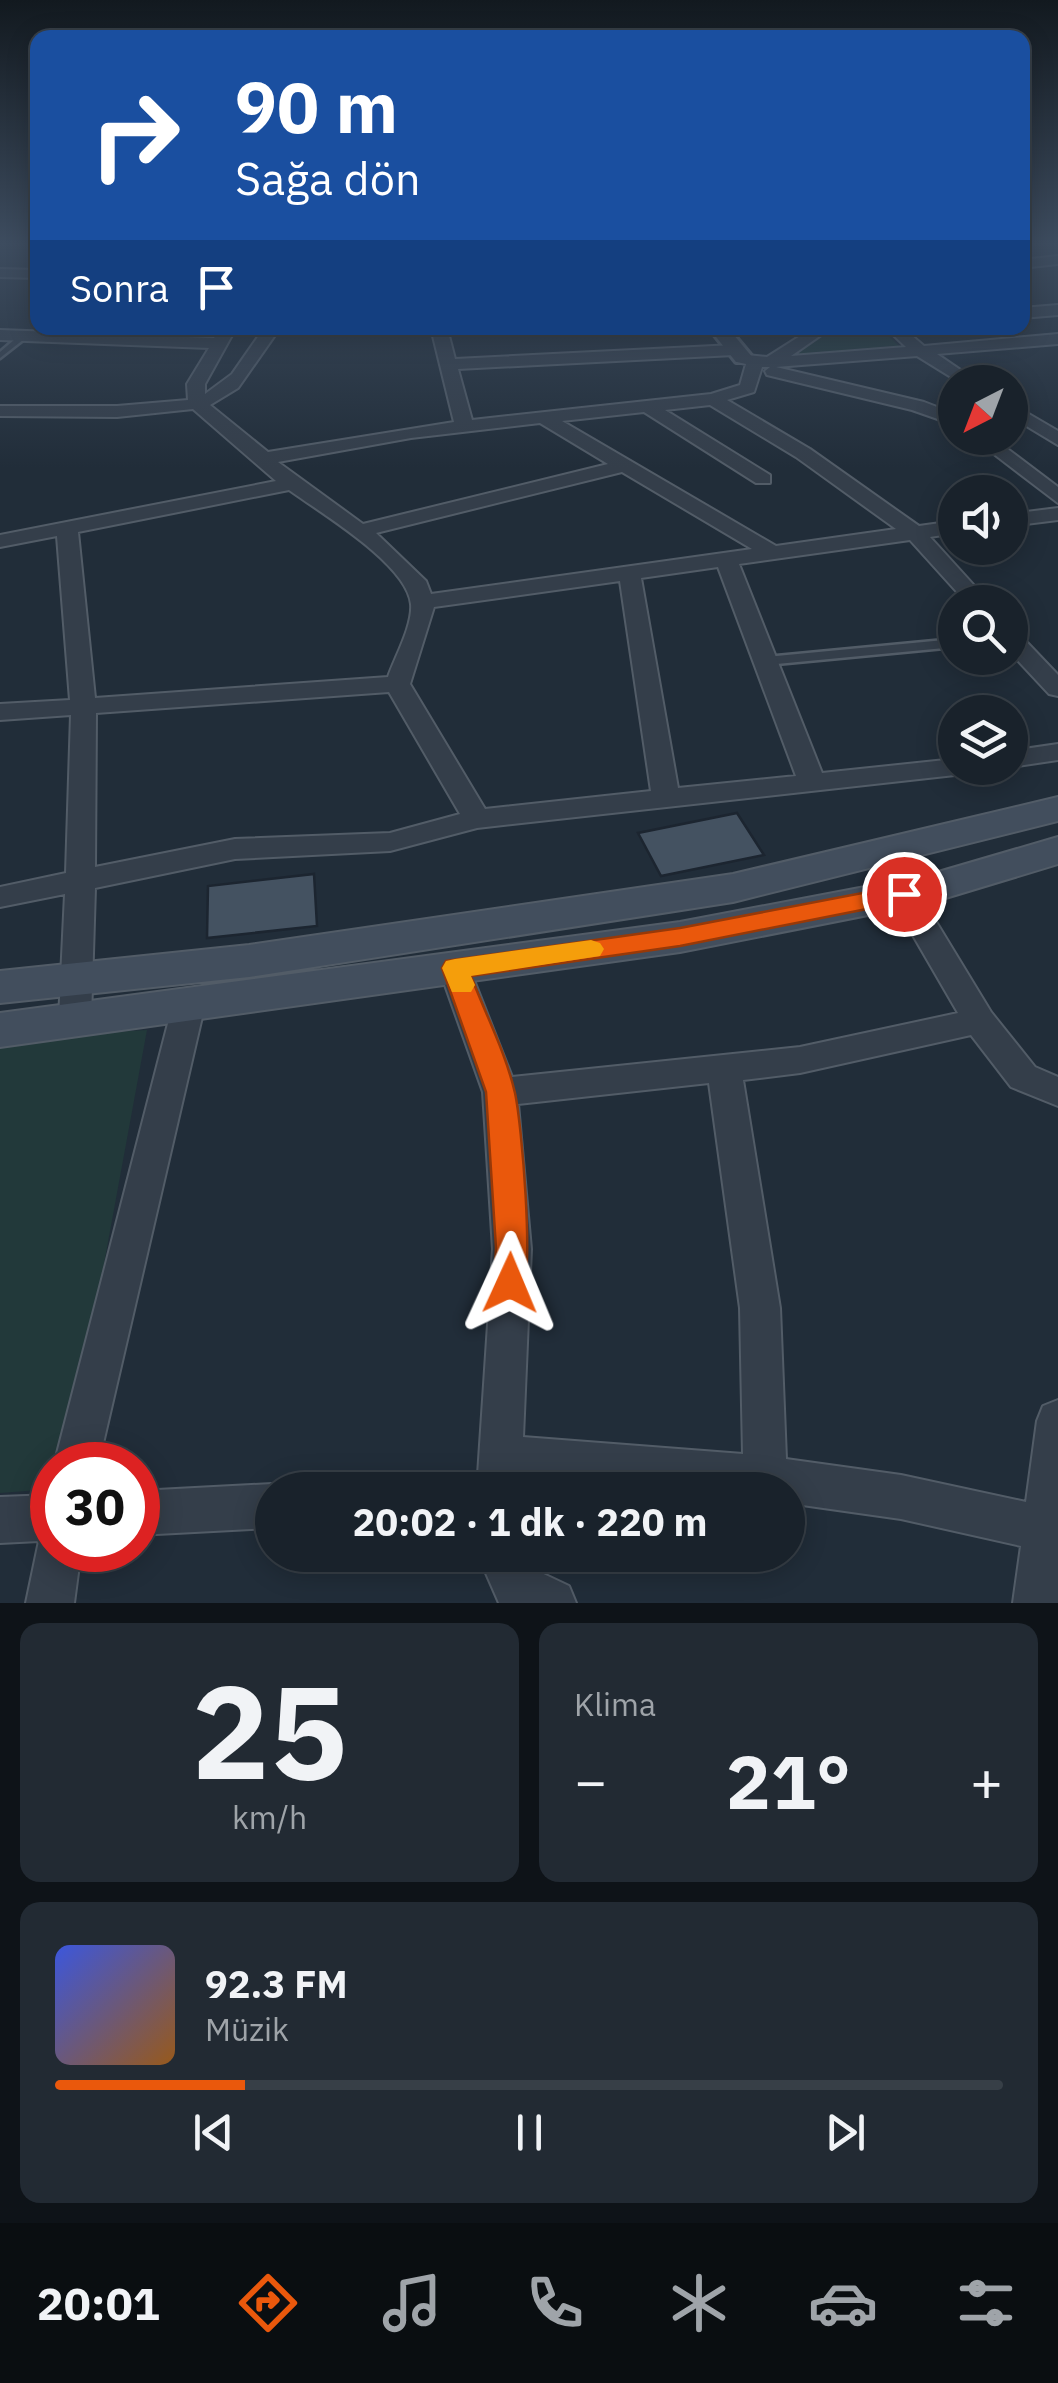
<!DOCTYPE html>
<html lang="tr">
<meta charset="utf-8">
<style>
:root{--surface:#19222b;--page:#222a33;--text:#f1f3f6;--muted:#9fa4a9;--line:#373f47;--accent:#ea580c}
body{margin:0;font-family:"IBM Plex Sans",sans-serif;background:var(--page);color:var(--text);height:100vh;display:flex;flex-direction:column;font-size:38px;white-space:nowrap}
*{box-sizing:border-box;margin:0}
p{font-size:32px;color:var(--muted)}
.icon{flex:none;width:55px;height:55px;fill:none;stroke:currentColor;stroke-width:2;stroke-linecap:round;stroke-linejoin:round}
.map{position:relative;height:1603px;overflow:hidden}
.drawer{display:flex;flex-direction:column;gap:20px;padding:20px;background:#0e1318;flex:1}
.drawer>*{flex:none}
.top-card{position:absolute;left:30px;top:30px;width:1000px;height:305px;border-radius:20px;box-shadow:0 5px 25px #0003,0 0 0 2px var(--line);background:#1a4fa0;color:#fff;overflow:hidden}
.needle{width:65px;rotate:222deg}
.controls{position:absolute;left:938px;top:365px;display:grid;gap:20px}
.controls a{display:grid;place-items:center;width:90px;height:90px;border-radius:50%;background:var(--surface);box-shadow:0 5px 25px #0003,0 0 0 2px var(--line);font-size:50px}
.speed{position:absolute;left:30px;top:1442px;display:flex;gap:20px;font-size:50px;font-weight:700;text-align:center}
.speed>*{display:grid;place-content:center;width:130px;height:130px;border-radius:50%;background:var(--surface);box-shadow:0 5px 25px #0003,0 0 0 2px var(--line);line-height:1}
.speed .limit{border:15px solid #d22;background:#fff;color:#111}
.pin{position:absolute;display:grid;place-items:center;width:85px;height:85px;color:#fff;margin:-42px;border:5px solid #fff;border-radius:50%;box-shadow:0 2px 10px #0007}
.me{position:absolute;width:110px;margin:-55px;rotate:1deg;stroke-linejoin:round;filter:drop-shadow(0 0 8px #0008)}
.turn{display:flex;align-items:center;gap:35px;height:210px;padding:0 40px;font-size:45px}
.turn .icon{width:130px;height:130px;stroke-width:2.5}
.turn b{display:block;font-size:70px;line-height:85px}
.then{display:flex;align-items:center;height:95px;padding:0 40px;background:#0003;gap:20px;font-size:38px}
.big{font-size:75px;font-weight:800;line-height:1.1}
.drawer .card{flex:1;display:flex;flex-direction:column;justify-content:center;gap:15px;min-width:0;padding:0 35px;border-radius:20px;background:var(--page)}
.drawer .dial{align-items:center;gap:0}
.dial b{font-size:130px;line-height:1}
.song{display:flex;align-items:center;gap:30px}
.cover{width:120px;height:120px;border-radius:15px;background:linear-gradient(135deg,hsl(230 70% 55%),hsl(30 70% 35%))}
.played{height:10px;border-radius:5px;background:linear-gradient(90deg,var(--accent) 20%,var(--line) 20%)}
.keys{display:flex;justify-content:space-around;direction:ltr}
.heat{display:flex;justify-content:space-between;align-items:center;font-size:55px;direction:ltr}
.drawer .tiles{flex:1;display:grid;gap:20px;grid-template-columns:1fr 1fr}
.card:last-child{grid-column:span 2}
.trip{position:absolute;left:255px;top:1472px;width:550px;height:100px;border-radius:50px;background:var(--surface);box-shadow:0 5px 25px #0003,0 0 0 2px var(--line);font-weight:800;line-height:100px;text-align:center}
.dock{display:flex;height:160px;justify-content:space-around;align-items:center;background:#0a0e11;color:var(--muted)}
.dock .icon{width:70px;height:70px}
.dock .current{color:var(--accent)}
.dock b{font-size:45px;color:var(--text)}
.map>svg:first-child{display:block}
</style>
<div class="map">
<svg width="1058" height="1603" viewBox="0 0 1058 1603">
<rect width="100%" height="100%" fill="#212d39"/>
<path fill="#22393a" d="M820,328H880L899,346L794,356L822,337Z
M147,1030L67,1465H52V1489L0,1493V1038Z"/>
<path fill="#445261" stroke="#1c2530" stroke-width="2.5" d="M737,813L764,855L661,876L638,833Z
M314,874L317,926L207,938L208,886Z"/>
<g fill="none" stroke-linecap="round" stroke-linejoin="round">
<g stroke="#525c67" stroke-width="5">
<path id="service" d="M21,334L28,336L0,358V352Z
M955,639V647L766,665L760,661L766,657Z"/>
</g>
<g stroke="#525c67" stroke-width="4">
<path id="minor" d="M1058,256V264L1022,268V260Z
M0,269L38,270V278L0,277Z
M1058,305V315L1022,318V308Z
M220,328H236L205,384V394L232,374L264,328H280L238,388L210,405L268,452L454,422L431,328H447L455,359L734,345L742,350L734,355L458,369L472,420L711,394L740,385L746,364L737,362V354L767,357L808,331L807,328H823L824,333L791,356L906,347L886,328H903L924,346L1058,334V344L937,354L978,382H959L917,356L776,367L924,402L955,414V425L912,410L767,375L765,371L770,367H762L754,392L727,400L810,449L919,526L955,521V533L930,537L989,602H966L910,540L739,564L822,773L955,759V768H968L955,775L477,828L390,851L235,859L95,888L91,1019L87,1028L75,1032L63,1028L59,1019L65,894L0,907V887L66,873L71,715L0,720V704L70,700L57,536L0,547V535L276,481L193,409L117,417L0,416V406H117L188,400L187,384L209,348L0,340V330L214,338ZM710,405L796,457L896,529L776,546L562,421L644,412L756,483H770V475L665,410ZM540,423L608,464L363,524L278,462L411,438ZM622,472L752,549L431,594L426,581L376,533ZM289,490C321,513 407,564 411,604C413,625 395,657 388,677L95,698L78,532ZM718,567L796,776L678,788L641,578ZM620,581L651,791L485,809L410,684L434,607ZM389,692L460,814L390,833L235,839L95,867L96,713Z
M1010,403L1058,431V445L1010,416Z
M973,438H993L1058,487V503Z
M1058,508V520L1010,526V514Z
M1010,631L1018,633L1058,675V696L1049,694L1010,652Z
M1058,744V760L1010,767V751Z
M904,884L915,887L991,1012L1035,1067L1058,1077V1106L1011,1087L971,1035L800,1073L743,1080L780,1308L786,1459L901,1475L1026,1502L1037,1421L1043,1406L1058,1400V1603H1013L1021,1546L901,1519L788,1503V1490H640L522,1480L521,1490H477L493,1249L483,1092L439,968L444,960L455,956L466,960L512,1077L800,1047L958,1013L889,894L893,887ZM709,1083L740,1308L743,1454L523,1437L531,1249L518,1104Z
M189,992L200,995L205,1004L98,1465H54L173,1004L178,995Z
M272,1484L287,1490H272V1528L138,1535V1491Z
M52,1495V1550H81L74,1603H26L39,1541L0,1543V1497Z
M478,1555H525L533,1569L569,1586L576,1603H499Z"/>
</g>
<g stroke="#525c67" stroke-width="6">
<path id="tertiary" d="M709,328H728L753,358L750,362H736Z"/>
</g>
<g stroke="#525c67" stroke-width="4">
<path id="secondary" d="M1058,797V821L733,902L249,977L0,1003V971L249,945L733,874Z
M1058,837V864L929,903L680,952L0,1047V1013L680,922L928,875Z"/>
</g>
<use href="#service" fill="#343e4a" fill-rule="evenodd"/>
<use href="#minor" fill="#343e4a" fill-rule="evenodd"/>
<use href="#tertiary" fill="#343e4a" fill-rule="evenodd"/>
<use href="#secondary" fill="#424e5d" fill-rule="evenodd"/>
</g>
<linearGradient id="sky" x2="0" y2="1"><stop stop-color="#12191f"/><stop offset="0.52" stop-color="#3d4c5f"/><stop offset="1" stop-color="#3d4c5f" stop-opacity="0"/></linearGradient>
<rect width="1058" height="468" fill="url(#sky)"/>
<path fill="#ea580c" stroke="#983908" stroke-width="2.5" d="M904,885L912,888L916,894L912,900L680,946L471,976C485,1013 506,1053 515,1093C522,1126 534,1267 522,1294L510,1298L499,1294L494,1283L496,1248L486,1092L442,968L446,961L680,928Z"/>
<path fill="#f59e0b" d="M591,940L600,943L604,949L600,956L471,976L475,985L471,992H452L442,968L446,961L455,959Z"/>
</svg>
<div class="controls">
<a><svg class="needle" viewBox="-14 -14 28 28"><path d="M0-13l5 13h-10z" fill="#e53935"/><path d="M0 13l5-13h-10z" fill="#9fa4a9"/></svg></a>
<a><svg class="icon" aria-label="sound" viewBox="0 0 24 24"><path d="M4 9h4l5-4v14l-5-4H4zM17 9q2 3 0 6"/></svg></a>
<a><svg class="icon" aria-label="search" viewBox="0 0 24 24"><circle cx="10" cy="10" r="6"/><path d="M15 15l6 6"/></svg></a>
<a><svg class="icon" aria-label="layers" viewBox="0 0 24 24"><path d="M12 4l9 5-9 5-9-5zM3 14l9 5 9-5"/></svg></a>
</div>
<div class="speed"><div class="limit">30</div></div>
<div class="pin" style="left:904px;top:894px;background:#d93025"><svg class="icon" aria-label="arrive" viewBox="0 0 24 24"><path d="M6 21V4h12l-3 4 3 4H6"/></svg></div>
<svg class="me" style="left:510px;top:1283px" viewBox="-20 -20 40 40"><path d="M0-17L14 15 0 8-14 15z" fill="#ea580c" stroke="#fff" stroke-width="4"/></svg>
<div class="trip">20:02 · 1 dk · 220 m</div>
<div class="top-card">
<div class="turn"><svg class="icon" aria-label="right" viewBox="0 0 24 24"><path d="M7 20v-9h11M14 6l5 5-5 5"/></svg><div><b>90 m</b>Sağa dön</div></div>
<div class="then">Sonra<svg class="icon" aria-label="arrive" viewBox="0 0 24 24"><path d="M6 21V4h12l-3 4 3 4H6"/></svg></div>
</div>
</div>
<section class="drawer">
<div class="tiles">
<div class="card dial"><b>25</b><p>km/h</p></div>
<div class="card"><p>Klima</p>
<div class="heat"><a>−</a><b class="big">21°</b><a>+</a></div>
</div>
<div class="card">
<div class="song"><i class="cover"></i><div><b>92.3 FM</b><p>Müzik</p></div></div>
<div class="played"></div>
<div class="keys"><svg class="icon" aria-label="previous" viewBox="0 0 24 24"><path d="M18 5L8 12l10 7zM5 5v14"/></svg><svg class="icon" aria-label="pause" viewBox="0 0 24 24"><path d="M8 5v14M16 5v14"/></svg><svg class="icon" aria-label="next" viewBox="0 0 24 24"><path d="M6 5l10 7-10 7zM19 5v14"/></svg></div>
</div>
</div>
</section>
<nav class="dock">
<b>20:01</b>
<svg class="icon current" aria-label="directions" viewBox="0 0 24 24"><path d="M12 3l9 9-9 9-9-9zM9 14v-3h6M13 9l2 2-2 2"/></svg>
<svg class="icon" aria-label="music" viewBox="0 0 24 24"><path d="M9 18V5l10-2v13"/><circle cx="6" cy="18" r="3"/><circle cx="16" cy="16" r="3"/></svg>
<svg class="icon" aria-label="phone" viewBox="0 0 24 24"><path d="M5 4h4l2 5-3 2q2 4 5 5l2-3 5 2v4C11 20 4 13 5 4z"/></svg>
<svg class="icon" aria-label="climate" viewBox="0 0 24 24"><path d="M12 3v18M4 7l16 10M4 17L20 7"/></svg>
<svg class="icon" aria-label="car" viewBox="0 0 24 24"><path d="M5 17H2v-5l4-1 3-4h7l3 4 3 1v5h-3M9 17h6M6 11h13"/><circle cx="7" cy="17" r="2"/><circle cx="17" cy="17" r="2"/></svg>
<svg class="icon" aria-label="filters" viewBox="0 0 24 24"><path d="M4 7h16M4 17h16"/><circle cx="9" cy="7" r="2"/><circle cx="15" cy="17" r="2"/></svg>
</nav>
